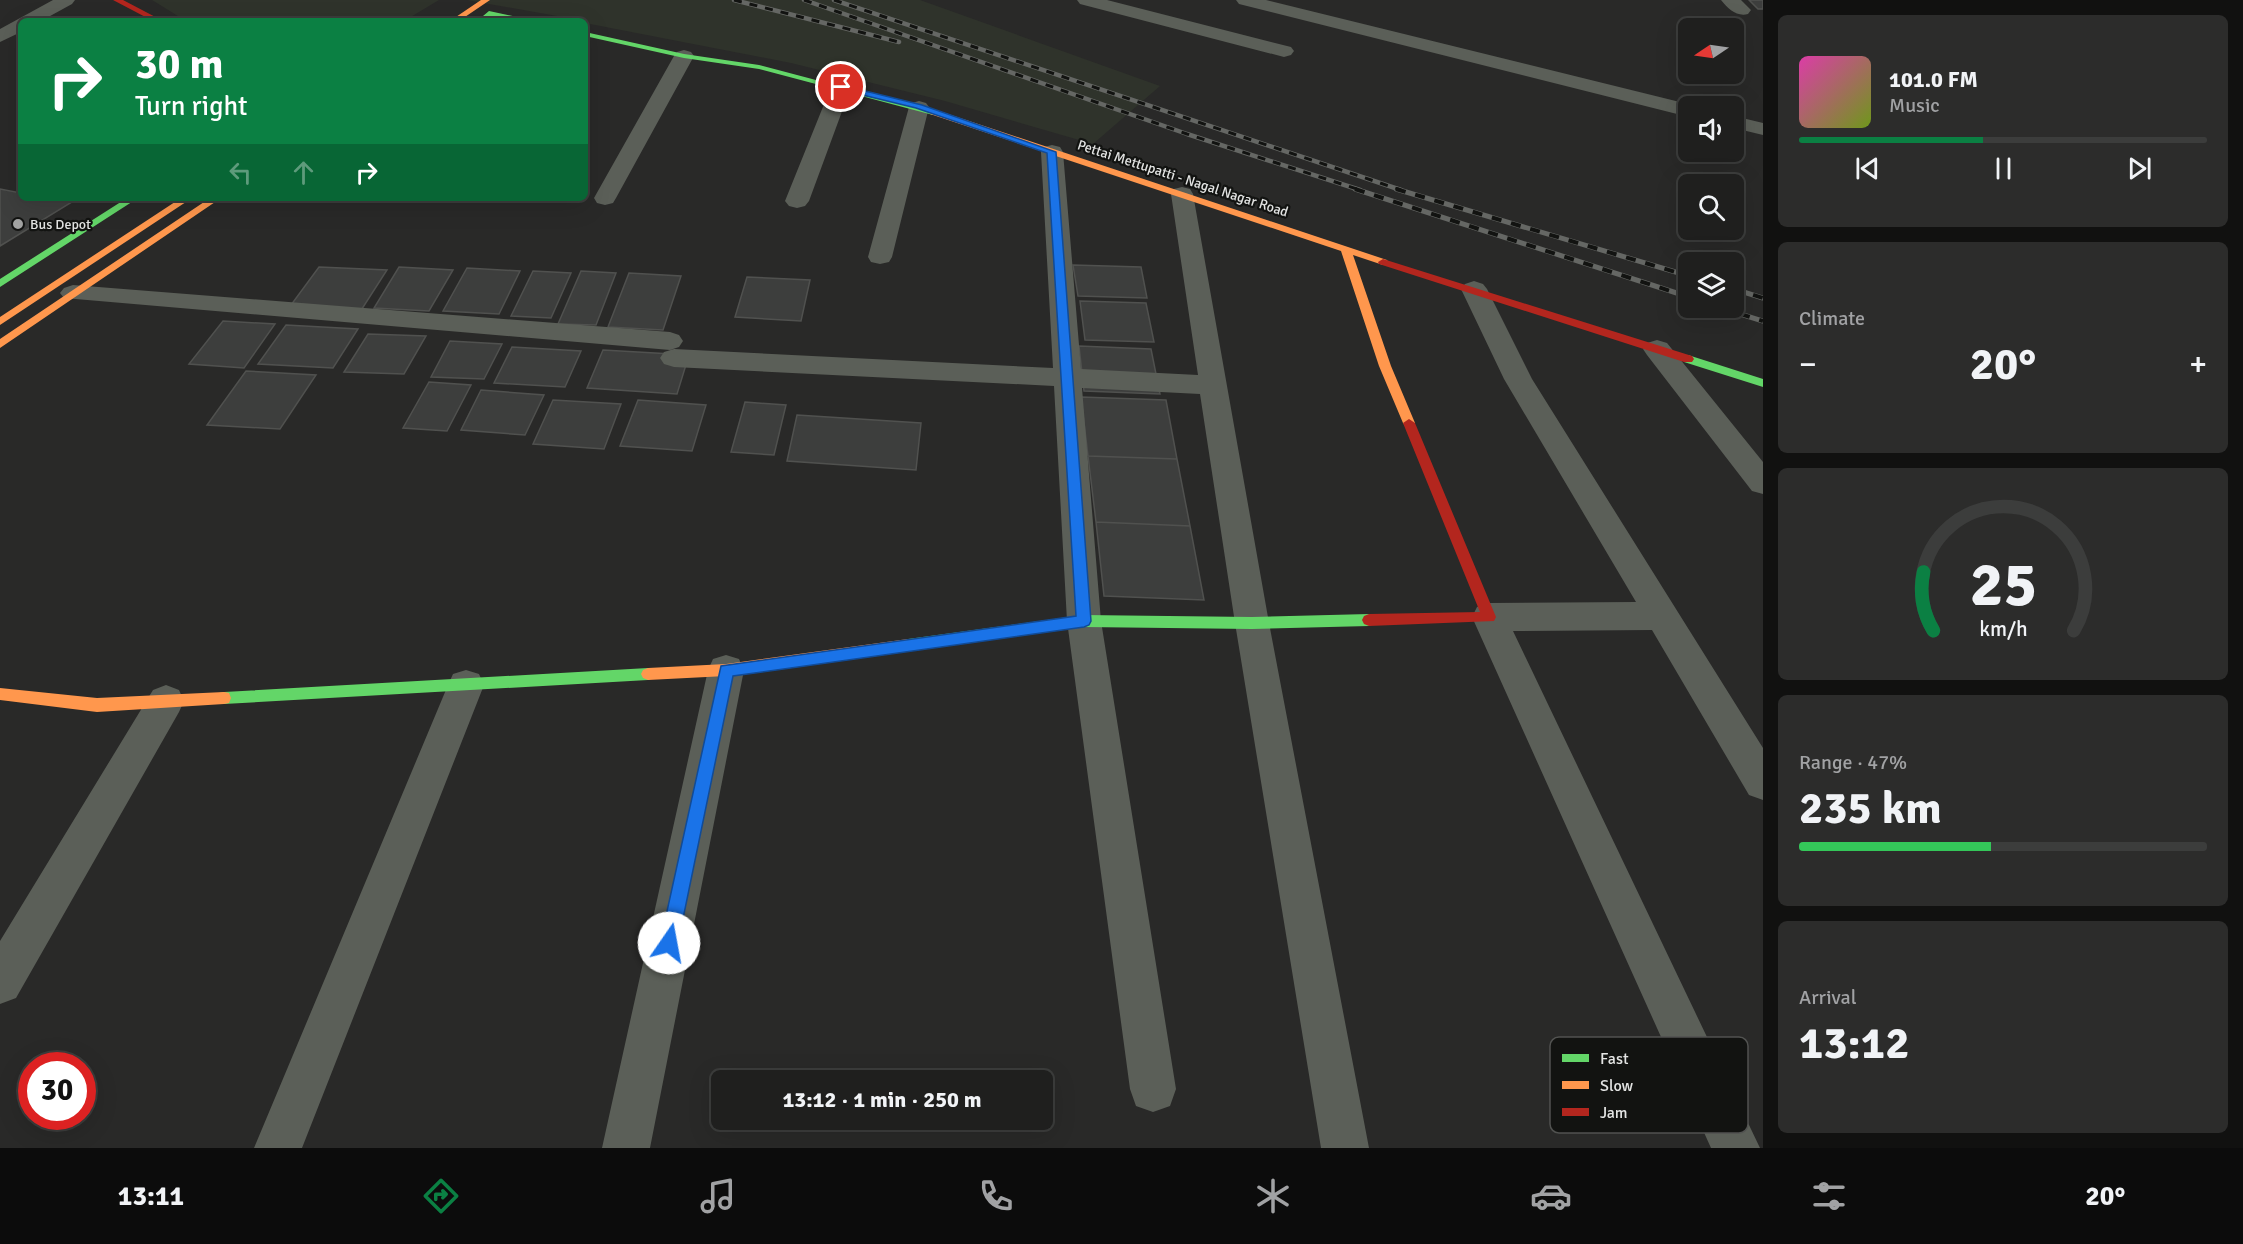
<!DOCTYPE html>
<meta charset="utf-8">
<style>
:root{--surface:#1f1f1e;--page:#2c2c2b;--text:#f1f3f6;--muted:#a1a2a4;--line:#3c3d3c;--accent:#0b8043}
body{margin:0;font-family:Signika,sans-serif;background:var(--page);color:var(--text);height:100vh;display:flex;flex-direction:column;font-size:22px;white-space:nowrap}
*{box-sizing:border-box;margin:0}
p{font-size:20px;color:var(--muted)}
.icon{flex:none;width:33px;height:33px;fill:none;stroke:currentColor;stroke-width:2;stroke-linecap:round;stroke-linejoin:round}
.map{position:relative;flex:1;overflow:hidden}
.panel{display:flex;flex-direction:column;gap:15px;padding:15px;background:#111110;width:480px}
.panel>*{flex:none}
.banner{position:absolute;left:18px;top:18px;width:570px;height:183px;border-radius:9px;box-shadow:0 6px 24px #0002,0 0 0 2px var(--line);background:#0b8043;color:#fff;overflow:hidden}
.needle{width:39px;rotate:257deg}
.fabs{position:absolute;left:1678px;top:18px;display:grid;gap:12px}
.fabs a{display:grid;place-items:center;width:66px;height:66px;border-radius:9px;background:var(--surface);box-shadow:0 6px 24px #0002,0 0 0 2px var(--line);font-size:30px}
.speed{position:absolute;left:18px;top:1052px;display:flex;gap:12px;font-size:30px;font-weight:700;text-align:center}
.speed>*{display:grid;place-content:center;width:78px;height:78px;border-radius:50%;background:var(--surface);box-shadow:0 6px 24px #0002,0 0 0 2px var(--line);line-height:1}
.speed .limit{border:9px solid #d22;background:#fff;color:#111}
.pin{position:absolute;display:grid;place-items:center;width:51px;height:51px;color:#fff;margin:-26px;border:3px solid #fff;border-radius:50%;box-shadow:0 2px 6px #0007}
.me{position:absolute;width:66px;margin:-33px;rotate:12deg;stroke-linejoin:round;filter:drop-shadow(0 0 4px #0008)}
.turn{display:flex;align-items:center;gap:21px;height:126px;padding:0 18px;font-size:27px}
.turn .icon{width:78px;height:78px;stroke-width:2.5}
.turn b{display:block;font-size:42px;line-height:51px}
.lanes{display:flex;align-items:center;height:57px;padding:0 18px;background:#0003;justify-content:center;gap:30px;direction:ltr}
.lanes .off{opacity:.35}
.big{font-size:45px;font-weight:800;line-height:1.1}
.panel .widget{flex:1;display:flex;flex-direction:column;justify-content:center;gap:9px;min-width:0;padding:0 21px;border-radius:9px;background:var(--page)}
.panel .dial{align-items:center;gap:0}
.dial svg{height:156px;overflow:visible;fill:none;stroke:var(--line);stroke-width:7;stroke-linecap:round;text-anchor:middle}
.dial text{fill:var(--text);stroke:none}
.song{display:flex;align-items:center;gap:18px}
.cover{width:72px;height:72px;border-radius:9px;background:linear-gradient(135deg,hsl(320 70% 55%),hsl(80 70% 35%))}
.played{height:6px;border-radius:3px;background:linear-gradient(90deg,var(--accent) 45%,var(--line) 45%)}
.keys{display:flex;justify-content:space-around;direction:ltr}
.heat{display:flex;justify-content:space-between;align-items:center;font-size:33px;direction:ltr}
.charge{height:9px;border-radius:4px;background:linear-gradient(90deg,#34c759 47%,var(--line) 0)}
.trip{position:absolute;left:711px;top:1070px;width:342px;height:60px;border-radius:9px;background:var(--surface);box-shadow:0 6px 24px #0002,0 0 0 2px var(--line);font-weight:800;line-height:60px;text-align:center}
.dock{display:flex;height:96px;justify-content:space-around;align-items:center;background:#0c0c0c;color:var(--muted)}
.dock .icon{width:42px;height:42px}
.dock .active{color:var(--accent)}
.dock b{font-size:27px;color:var(--text)}
main{display:flex;flex:1;min-height:0}
.map>svg:first-child{display:block}
</style>
<main>
<div class="map">
<svg width="1763" height="1148" viewBox="0 0 1763 1148">
<rect width="100%" height="100%" fill="#292928"/>
<path fill="#2f332b" d="M152,0H439L404,21H186Z
M467,0H920L1160,86L1093,144L945,101L791,63L585,23V21Z"/>
<path fill="#3d3e3d" stroke="#50514f" stroke-width="1.5" d="M1749,0H1763V9H1758Z
M0,189L21,193V198H49L72,202L0,246Z
M1073,265L1141,267L1147,298L1078,296Z
M319,267L387,270L360,312L288,309Z
M399,267L453,270L429,311L374,308Z
M467,268L520,271L499,314L443,311Z
M533,271L571,273L551,318L511,316Z
M581,271L616,273L596,325L558,324Z
M629,273L681,276L663,330L608,327Z
M747,277L810,280L801,321L735,317Z
M1080,301L1146,303L1154,342L1085,340Z
M223,321L275,324L244,368L189,364Z
M286,325L358,329L333,368L258,364Z
M368,334L426,336L404,374L344,372Z
M450,341L502,344L484,379L431,377Z
M1079,346L1151,349L1160,394L1084,391Z
M512,347L581,351L565,387L494,383Z
M603,350L689,355L677,394L587,388Z
M246,371L316,375L280,429L207,425Z
M429,382L471,385L447,431L403,428Z
M481,390L544,395L525,435L461,430Z
M1081,397L1166,400L1177,459L1088,456Z
M553,400L621,404L604,449L533,444Z
M638,400L706,405L692,451L620,446Z
M745,402L786,405L774,455L731,452Z
M797,415L921,423L916,470L787,461Z
M1088,456L1177,459L1190,526L1096,522Z
M1096,522L1190,526L1204,600L1104,596Z"/>
<g fill="none" stroke-linecap="round" stroke-linejoin="round">
<path fill="#5b5f58" fill-rule="evenodd" d="M53,0H75L72,4L41,21H21V32L0,42V29Z
M1077,0H1107L1291,47L1294,51L1291,55L1284,57L1080,4Z
M1236,0H1266L1696,106H1689V117L1239,4Z
M1721,0H1741L1751,10L1748,14C1737,17 1728,9 1721,0Z
M684,50L691,52L694,56L616,198L613,203L605,205L597,203L594,198L674,56L677,52Z
M841,81L848,83L851,87L809,201L805,206L797,208L789,206L785,201L831,87L834,83Z
M919,101L926,103L929,107L892,257L889,262L880,264L871,262L868,257L909,107L912,103Z
M1734,116L1763,123V135L1734,128Z
M1052,145L1060,147L1063,152L1081,369L1198,375L1171,194L1174,189L1182,187L1190,189L1193,194L1269,623L1369,1148H1321L1235,623L1200,394L1082,388L1101,621L1176,1089L1170,1106L1153,1112L1136,1106L1130,1089L1067,621L1054,386L674,367L664,364L660,358L664,352L674,349L1053,368L1041,152L1044,147Z
M1474,281L1483,284L1487,289L1532,379L1763,748V800L1749,795L1652,630L1513,631L1760,1148H1711L1472,617L1477,607L1489,603L1636,602L1504,379L1461,289L1465,284Z
M73,285L670,332L679,335L683,341L679,347L670,350L64,298L60,293L64,288Z
M1657,340L1667,343L1763,462V494L1752,491L1647,355L1643,349L1647,343Z
M726,655L739,659L744,670L650,1148H602L708,670L713,659Z
M466,670L479,674L484,685L302,1148H254L448,685L453,674Z
M166,685L179,690L184,701L179,712L16,998L0,1004V941L153,690Z"/>
<path fill="#63d668" fill-rule="evenodd" d="M489,11L526,19L530,21H517L493,16L486,21H477Z
M585,32L684,54L759,65L937,112L933,115L759,69L684,58L585,36Z
M127,198H138L0,287V279Z
M1688,355L1763,379V387L1684,362V356Z
M1369,614L1374,616L1376,620L1374,624L1369,626L1252,629L1084,627L908,651L903,649L901,645L903,641L908,639L1084,615L1252,617Z
M648,668L653,670L655,674L653,678L648,680L224,704L219,703L217,698L219,693L224,692Z"/>
<path fill="#ff974d" fill-rule="evenodd" d="M481,0H490L459,21H450Z
M933,109L1387,260L1388,262L1383,265L1353,255L1391,366L1415,423L1413,426H1405L1403,423L1379,366L1341,251L930,114L929,112Z
M181,198H192L0,325V317Z
M210,198H221L0,348V339Z
M908,639L913,641L915,645L913,649L908,651L726,676L648,680L643,678L641,674L643,670L648,668L726,664Z
M0,688L97,698L224,692L229,693L231,698L229,703L224,704L97,712L0,700Z"/>
<path fill="#b3261e" fill-rule="evenodd" d="M113,0H123L163,21H153Z
M1383,259L1692,356L1694,359L1692,362H1684L1379,264L1378,262Z
M1409,419L1415,423L1496,617L1494,621L1369,626L1364,624L1362,620L1364,616L1369,614L1480,612L1403,423Z"/>
<g stroke="#656764" stroke-width="4.5">
<path id="rail-far1" d="M734,0L899,42
M804,0L1187,134L1360,190
M834,0L1401,190"/>
</g>
<g stroke="#656764" stroke-width="5">
<path id="rail" d="M1355,189L1689,297
M1396,189L1689,276
M1734,289L1763,298
M1721,308L1763,321"/>
</g>
<use href="#rail-far1" stroke="#121311" stroke-width="3" stroke-dasharray="8" stroke-linecap="butt"/>
<use href="#rail" stroke="#121311" stroke-width="4" stroke-dasharray="10" stroke-linecap="butt"/>
</g>
<path fill="#1a73e8" stroke="#114b97" stroke-width="1.5" d="M841,85L922,105L1056,152L1091,621L1089,625L1084,627L733,676L678,943L675,950L669,952L663,950L660,943L721,666L1076,616L1047,153L916,108L838,89L836,87Z"/>
<circle fill="#a2a3a2" stroke="#121311" stroke-width="2" cx="18" cy="224" r="6"/>
<g text-anchor="middle" stroke-width="4.5" stroke-linejoin="round" paint-order="stroke">
<g font-size="14" fill="#e3e4e3" stroke="#121311">
<text transform="translate(1183 178) rotate(18)" y="5">Pettai Mettupatti - Nagal Nagar Road</text>
</g>
<g font-size="14" fill="#e3e4e3" stroke="#121311" text-anchor="start">
<text x="30" y="229">Bus Depot</text>
</g>
</g>
<rect x="1550" y="1037" width="198" height="96" rx="9" fill="#121311" stroke="#515250" stroke-width="1.5"/>
<rect x="1562" y="1054" width="27" height="8" fill="#63d668"/>
<rect x="1562" y="1081" width="27" height="8" fill="#ff974d"/>
<rect x="1562" y="1108" width="27" height="8" fill="#b3261e"/>
<g font-size="16" fill="#e3e4e3">
<text x="1600" y="1064">Fast</text>
<text x="1600" y="1091">Slow</text>
<text x="1600" y="1118">Jam</text>
</g>
</svg>
<div class="fabs">
<a><svg class="needle" viewBox="-14 -14 28 28"><path d="M0-13l5 13h-10z" fill="#e53935"/><path d="M0 13l5-13h-10z" fill="#a1a2a4"/></svg></a>
<a><svg class="icon" aria-label="sound" viewBox="0 0 24 24"><path d="M4 9h4l5-4v14l-5-4H4zM17 9q2 3 0 6"/></svg></a>
<a><svg class="icon" aria-label="search" viewBox="0 0 24 24"><circle cx="10" cy="10" r="6"/><path d="M15 15l6 6"/></svg></a>
<a><svg class="icon" aria-label="layers" viewBox="0 0 24 24"><path d="M12 4l9 5-9 5-9-5zM3 14l9 5 9-5"/></svg></a>
</div>
<div class="speed"><div class="limit">30</div></div>
<div class="pin" style="left:841px;top:87px;background:#d93025"><svg class="icon" aria-label="arrive" viewBox="0 0 24 24"><path d="M6 21V4h12l-3 4 3 4H6"/></svg></div>
<svg class="me" style="left:669px;top:943px" viewBox="-20 -20 40 40"><circle r="19" fill="#fff"/><path d="M0-13L10 11 0 6-10 11z" fill="#1a73e8"/></svg>
<div class="trip">13:12 · 1 min · 250 m</div>
<div class="banner">
<div class="turn"><svg class="icon" aria-label="right" viewBox="0 0 24 24"><path d="M7 20v-9h11M14 6l5 5-5 5"/></svg><div><b>30 m</b>Turn right</div></div>
<div class="lanes"><svg class="icon off" aria-label="left" viewBox="0 0 24 24"><path d="M17 20v-9H6M10 6l-5 5 5 5"/></svg><svg class="icon off" aria-label="ahead" viewBox="0 0 24 24"><path d="M12 20V5M6 11l6-6 6 6"/></svg><svg class="icon" aria-label="right" viewBox="0 0 24 24"><path d="M7 20v-9h11M14 6l5 5-5 5"/></svg></div>
</div>
</div>
<section class="panel">
<div class="widget">
<div class="song"><i class="cover"></i><div><b>101.0 FM</b><p>Music</p></div></div>
<div class="played"></div>
<div class="keys"><svg class="icon" aria-label="previous" viewBox="0 0 24 24"><path d="M18 5L8 12l10 7zM5 5v14"/></svg><svg class="icon" aria-label="pause" viewBox="0 0 24 24"><path d="M8 5v14M16 5v14"/></svg><svg class="icon" aria-label="next" viewBox="0 0 24 24"><path d="M6 5l10 7-10 7zM19 5v14"/></svg></div>
</div>
<div class="widget"><p>Climate</p>
<div class="heat"><a>−</a><b class="big">20°</b><a>+</a></div>
</div>
<div class="widget dial"><svg viewBox="0 0 100 80">
<path d="M14 69A42 42 0 1 1 86 69"/>
<path d="M14 69A42 42 0 0 1 9 39" stroke="#0b8043"/>
<text x="50" y="56" font-size="32" font-weight="700">25</text>
<text x="50" y="72" font-size="11">km/h</text>
</svg></div>
<div class="widget"><p>Range · 47%</p><b class="big">235 km</b><div class="charge"></div></div>
<div class="widget"><p>Arrival</p><b class="big">13:12</b></div>
</section>
</main>
<nav class="dock">
<b>13:11</b>
<svg class="icon active" aria-label="directions" viewBox="0 0 24 24"><path d="M12 3l9 9-9 9-9-9zM9 14v-3h6M13 9l2 2-2 2"/></svg>
<svg class="icon" aria-label="music" viewBox="0 0 24 24"><path d="M9 18V5l10-2v13"/><circle cx="6" cy="18" r="3"/><circle cx="16" cy="16" r="3"/></svg>
<svg class="icon" aria-label="phone" viewBox="0 0 24 24"><path d="M5 4h4l2 5-3 2q2 4 5 5l2-3 5 2v4C11 20 4 13 5 4z"/></svg>
<svg class="icon" aria-label="climate" viewBox="0 0 24 24"><path d="M12 3v18M4 7l16 10M4 17L20 7"/></svg>
<svg class="icon" aria-label="car" viewBox="0 0 24 24"><path d="M5 17H2v-5l4-1 3-4h7l3 4 3 1v5h-3M9 17h6M6 11h13"/><circle cx="7" cy="17" r="2"/><circle cx="17" cy="17" r="2"/></svg>
<svg class="icon" aria-label="filters" viewBox="0 0 24 24"><path d="M4 7h16M4 17h16"/><circle cx="9" cy="7" r="2"/><circle cx="15" cy="17" r="2"/></svg>
<b>20°</b>
</nav>
